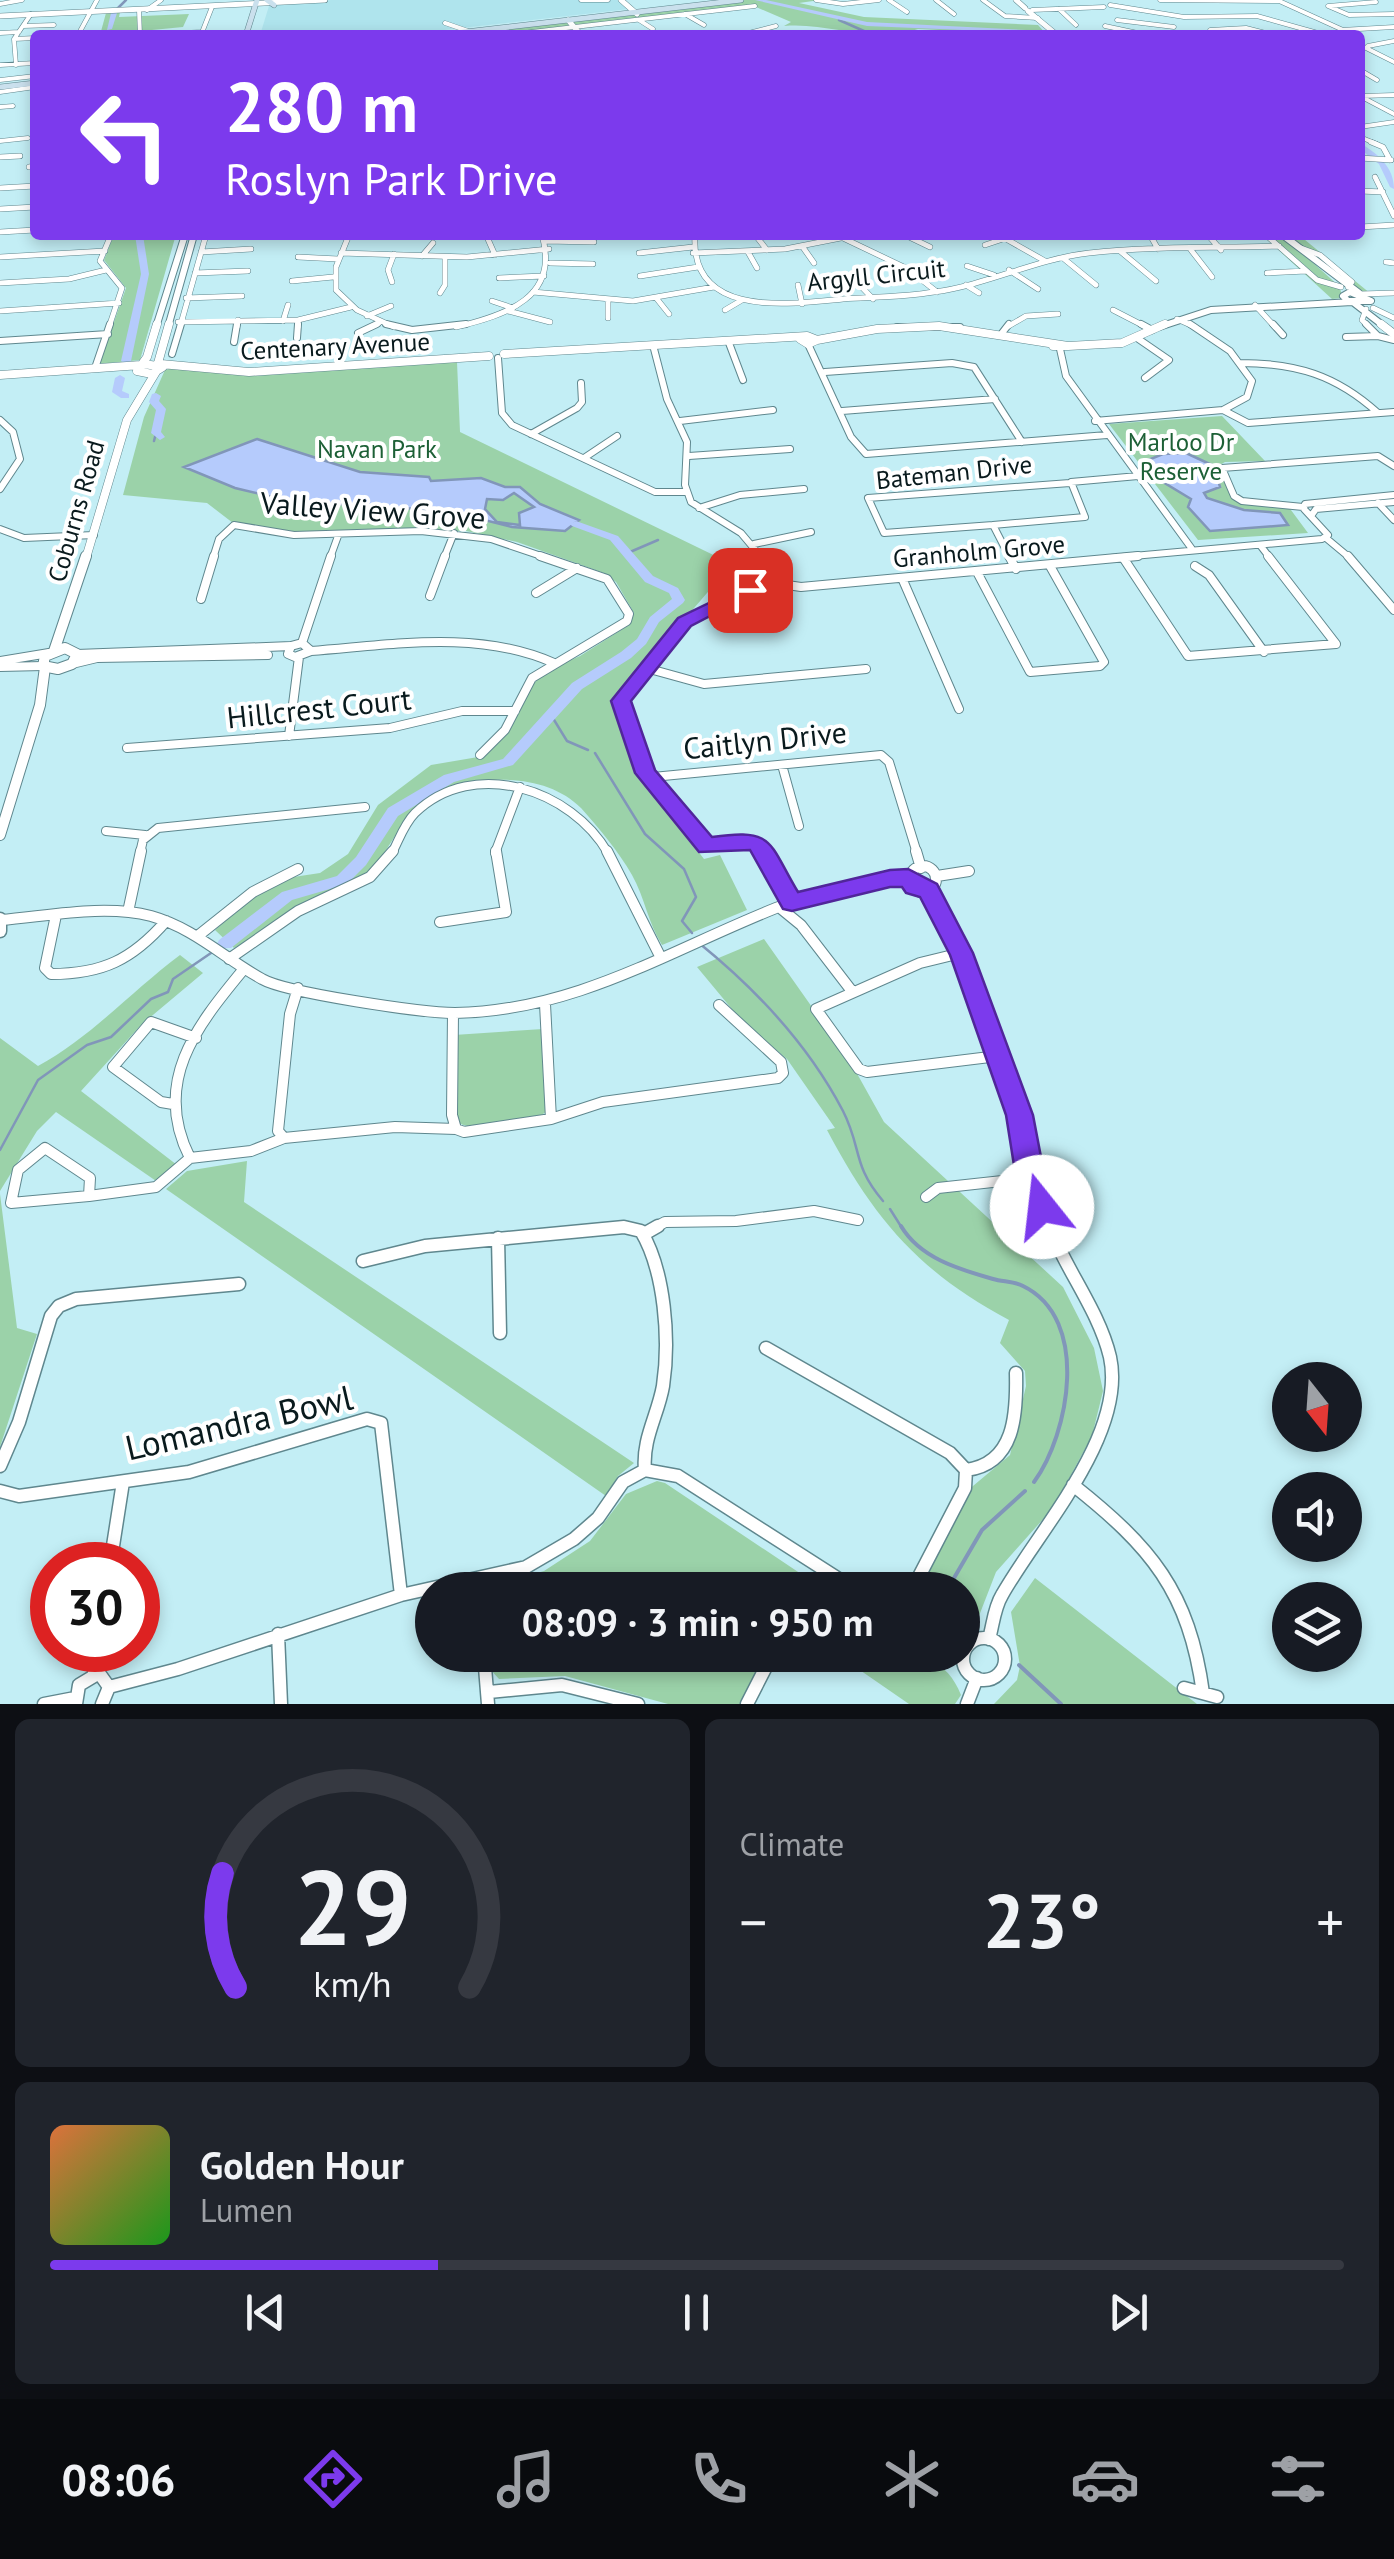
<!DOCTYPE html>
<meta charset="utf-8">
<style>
:root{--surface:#171b24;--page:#20242c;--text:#f1f3f6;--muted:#9ea1a6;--line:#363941;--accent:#7c3aed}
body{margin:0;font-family:"PT Sans",sans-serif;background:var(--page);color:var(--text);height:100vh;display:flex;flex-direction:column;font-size:38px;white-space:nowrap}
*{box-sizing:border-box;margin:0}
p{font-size:32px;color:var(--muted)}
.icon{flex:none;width:55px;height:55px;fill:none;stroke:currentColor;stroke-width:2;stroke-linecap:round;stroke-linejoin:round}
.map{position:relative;height:1704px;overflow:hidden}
.side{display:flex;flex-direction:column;gap:15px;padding:15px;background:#0d0f14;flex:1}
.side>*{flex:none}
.hud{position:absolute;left:30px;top:30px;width:1335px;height:210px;border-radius:10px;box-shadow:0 5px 15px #0003;background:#7c3aed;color:#fff;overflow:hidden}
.needle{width:65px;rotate:163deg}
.fabs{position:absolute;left:1272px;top:1362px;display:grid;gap:20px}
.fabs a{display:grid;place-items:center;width:90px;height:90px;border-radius:50%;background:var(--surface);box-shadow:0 5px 15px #0003;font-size:50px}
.speed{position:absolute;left:30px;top:1542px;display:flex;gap:20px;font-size:50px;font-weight:700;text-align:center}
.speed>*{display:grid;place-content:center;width:130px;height:130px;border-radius:50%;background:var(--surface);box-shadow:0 5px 15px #0003;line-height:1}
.speed .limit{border:15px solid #d22;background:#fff;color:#111}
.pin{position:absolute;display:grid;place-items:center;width:85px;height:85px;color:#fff;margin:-42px;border-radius:20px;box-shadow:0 5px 15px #0006}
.me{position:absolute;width:110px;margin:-55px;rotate:344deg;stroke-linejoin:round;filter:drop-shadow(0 0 8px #0008)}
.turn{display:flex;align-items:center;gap:35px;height:210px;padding:0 30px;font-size:45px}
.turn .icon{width:130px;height:130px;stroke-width:2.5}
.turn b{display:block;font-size:70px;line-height:85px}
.big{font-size:75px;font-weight:600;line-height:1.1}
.side .widget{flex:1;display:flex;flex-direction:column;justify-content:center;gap:15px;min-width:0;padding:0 35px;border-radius:15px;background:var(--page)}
.side .dial{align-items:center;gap:0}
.dial svg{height:260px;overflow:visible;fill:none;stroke:var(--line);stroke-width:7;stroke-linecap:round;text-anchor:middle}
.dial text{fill:var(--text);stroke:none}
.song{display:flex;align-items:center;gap:30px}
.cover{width:120px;height:120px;border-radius:15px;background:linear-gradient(135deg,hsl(20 70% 55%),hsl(120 70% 35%))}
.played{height:10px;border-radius:5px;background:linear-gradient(90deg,var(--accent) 30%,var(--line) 30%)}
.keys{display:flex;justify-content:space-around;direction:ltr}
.heat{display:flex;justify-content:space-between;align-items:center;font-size:55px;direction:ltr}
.side .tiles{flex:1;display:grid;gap:15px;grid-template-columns:1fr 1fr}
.widget:last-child{grid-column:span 2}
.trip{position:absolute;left:415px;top:1572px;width:565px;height:100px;border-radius:50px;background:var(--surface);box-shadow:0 5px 15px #0003;font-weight:600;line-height:100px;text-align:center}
.dock{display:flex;height:160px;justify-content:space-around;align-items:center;background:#090b0e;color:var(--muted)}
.dock .icon{width:70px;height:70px}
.dock .active{color:var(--accent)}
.dock b{font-size:45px;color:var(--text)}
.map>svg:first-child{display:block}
</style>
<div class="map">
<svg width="1394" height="1704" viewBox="0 0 1394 1704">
<rect width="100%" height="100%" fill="#c3eef5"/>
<path fill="#afe4ed" d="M331,0H618L629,9L400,35H260L269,6Z"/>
<path fill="#9bd2a9" d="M738,0H820L799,3L864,17L1038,25L1047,35L918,29C872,45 830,22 784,26L791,22L756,7L513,35H463Z
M120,12L119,17L189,14L183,27L100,35L106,13Z
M114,235L175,238L140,360L99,364L126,288L104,260Z
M1262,235H1299L1371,294C1339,287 1321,253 1290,242L1340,287L1342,298L1332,299Z
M457,362L460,432L732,564L620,694L616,705L626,743L642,778L704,859L720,855L747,910L662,945C648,923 645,898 632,875C619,852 599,828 581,808C542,768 459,773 418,808C394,828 387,859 361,879C325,907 274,924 234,948L215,930L246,902L287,878L320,873L348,854L378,805L431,765L484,756L510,730L533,684L548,670L580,656L629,625L634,613L616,582L604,573L517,542L466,531L300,532L233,523L207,503L123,495L144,417L165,370L173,368L250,376Z
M1222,416L1265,461L1225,462L1218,466C1237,512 1242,503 1288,506L1308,533L1198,540L1109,424Z
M764,939L850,1061L884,1122L1063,1287L1094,1348L1103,1391L1092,1436L1053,1508L996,1572L977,1621L964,1638L962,1590H921L967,1491L1010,1455L1026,1386L1025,1371L1000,1343L1009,1320C919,1272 874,1219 827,1130L835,1128L787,1059L741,1020L697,967Z
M180,955L203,973L141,1025L81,1091L177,1165L159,1183L56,1112L37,1131L0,1191V1038L38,1066C90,1038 133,990 180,955Z
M543,1029L546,1112C527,1126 478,1134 457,1122L454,1035Z
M247,1161L244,1202L634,1463L618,1476L606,1496L166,1189L187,1171Z
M0,1194L17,1328L37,1334L0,1447Z
M657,1481L665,1483L825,1590H491L494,1585L544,1571L590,1541L626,1494Z
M1035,1578L1197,1704H994L1017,1680L1020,1666L1011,1612Z
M488,1655H775L750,1704H668L565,1676L499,1679L489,1668Z
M838,1655C887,1655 940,1641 961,1695L955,1704H909Z"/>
<path fill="#b5cbfc" stroke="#8196b9" stroke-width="2.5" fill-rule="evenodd" d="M257,439L360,472L429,477L431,481L481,478L505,487H520L540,504L579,520L565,531L512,527L449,511L289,501L235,488L184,467ZM514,493L534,507L519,513L520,525L497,522L485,509L487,499L503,500Z
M1186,453L1214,466L1220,487L1204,493L1207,498L1244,510L1280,513L1288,525L1210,531L1188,507L1191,499L1163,482L1148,460L1163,454Z"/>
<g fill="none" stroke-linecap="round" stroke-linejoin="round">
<path stroke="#8196b9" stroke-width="2.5" d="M117,9L126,0
M839,20L873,35
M154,441L156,433
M630,552L658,540
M551,715L567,741L588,750
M595,753L645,834L684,869L696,897L682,921L692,933
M699,943C757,990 808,1044 843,1111C862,1148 852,1165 883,1201
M0,1150L38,1080L87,1045L111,1037L151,999L168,992L173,979L211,953
M890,1209L902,1228"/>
<path stroke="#8196b9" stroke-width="4" d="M901,1226C920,1258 958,1269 993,1279C1003,1282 1014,1281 1023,1286C1091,1319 1069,1434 1034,1482
M947,1590L982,1530L1025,1491
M962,1612L969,1617
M999,1646L1004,1651
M1019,1665L1061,1704"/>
<path fill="#b5cbfc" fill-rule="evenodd" d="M755,0H766L867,22L1087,33L1084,35L867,26Z
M114,11L117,13L112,29L107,30L111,13Z
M1360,143C1378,154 1394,167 1394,189L1390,187L1379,164L1360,149Z
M135,235H143L149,274L131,361L126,364L121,361L141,274Z
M120,375L125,378L122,391L129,394V398H121L112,392L115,378Z
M156,393L161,396L159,401L166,409L161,432L165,437L160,440L151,433L156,410L149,402L152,394Z
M576,521L618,536L653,576L678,588L685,600L683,603L659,622L646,644L631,658L582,689L513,765L454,782L398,816L366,865L347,884L292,900L231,948H219L217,944L219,940L282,892L337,876L356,857L388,808L444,775L503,759L572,683L621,652L637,639L650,617L672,599L669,593L645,582L610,540L572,526L570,524Z"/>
<g stroke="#5f878e" stroke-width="5">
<path id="minor-far5" d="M581,0H608
M816,0L843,4L879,0
M889,0L907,12
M936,0L954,14
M983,0L1005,16L1038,18
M1160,0L1277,1
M1277,0L1343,30
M1376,2L1328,6L1349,15L1394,14
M0,4L22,0
M1110,5L1184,17L1257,16L1325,35
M1059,9L1076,25
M139,10L140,35
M147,10L161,0
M1032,10L1104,7
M685,14L704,25
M639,20L653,29
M1117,20L1174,27
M445,23L471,32
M23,26L54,25
M1105,26L1147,35
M1210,30L1246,28L1274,35
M1341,30L1394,27
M0,33L19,32
M78,35L97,0
M140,35L202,32
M201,35L212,7
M506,35L755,6
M741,35L776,26
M812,35H825
M14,39L35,38
M1360,45L1394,62
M1368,46L1394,41
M0,65L35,63
M16,65L14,39L31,14
M1360,70L1377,80
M0,80L35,76
M0,92L35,87
M1360,96L1394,114
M1362,96L1394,95
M0,107L13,106
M1360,127L1394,122
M1360,137L1377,144
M0,141L28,138"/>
</g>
<g stroke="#5f878e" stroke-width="6">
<path id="minor-far4" d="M1371,142L1383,147L1390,160
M0,157L20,156
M1360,158L1391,160
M29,167L35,166
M1375,177L1394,216
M0,188L35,186
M1360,191L1383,192
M0,209L35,207
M1360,227L1394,225
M0,232L35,230
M349,235L336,267V290L357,310L394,327
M695,235C690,319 789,304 843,299C873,297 904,297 934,292C987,285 1036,259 1089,253C1151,246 1216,248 1279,246
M905,235L930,247
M999,235L1045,261
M1150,235L1158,249
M1208,235L1221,250
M1266,235L1317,280L1341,287
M756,236L767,250
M487,237L495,255
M843,238L908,269L937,292
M546,241L594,242
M985,245L1006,238
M802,246L814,263
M1301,248L1320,255L1352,282L1348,287
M1191,250L1212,277
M1120,251L1156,281
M201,252L251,249
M748,252L757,268
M341,253L467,257L549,249
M639,253L693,247
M693,253L785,249L856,235
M422,256L433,243
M0,257L105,251
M298,257L338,259
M1063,258L1096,285
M1386,262L1394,263
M550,263L593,264
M967,266L994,275
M1009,270L1038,289
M195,273L248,271
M1267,273L1306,271
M640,276L698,267
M499,278L544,276
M855,280L873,299
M292,281L333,277
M392,282L388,270L394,254
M0,283L69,279L106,270
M798,285L802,304
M966,285L979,293
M533,292L633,301L714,287
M440,293L445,285V257
M1361,294L1394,293
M186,298L242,296
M657,299L669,314
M492,301L513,308
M608,301V318
M1255,305L1275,327
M1373,308L1394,318
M1366,309L1362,320L1369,327
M725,310L742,300
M1113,310L1146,327
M0,311L119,303
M508,311L550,322
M367,316L391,306
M1177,319L1195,327
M283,321L288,305
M178,322L298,320L351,307
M109,327L122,288L100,261L111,235
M180,327L206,235
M237,327L238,320
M298,327V320
M371,327L379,323
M456,327C507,315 560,297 542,235
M1007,327L1026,316L1058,314"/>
</g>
<g stroke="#5f878e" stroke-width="8">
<path id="minor-far3" d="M386,324L412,330L466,324
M1141,324L1152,330
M1273,324L1283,335
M1366,324L1378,336L1394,340
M358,333L377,324
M1002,333L1009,324
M1346,337L1378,336
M297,338L298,324
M1137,338L1169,360L1145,378
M0,341L108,334
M234,342L237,324
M729,343L743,380
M808,344L851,437L866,454L1107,435
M653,345L667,399L687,442L685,485L691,502L741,533L762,558
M1060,349L1066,376L1192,549
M172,354L181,324
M498,358L502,413L512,425L655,492H685
M1240,363C1296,363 1336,375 1378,413
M95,368L110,324
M825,372L952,363L974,367L1022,442
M1223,410L1248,423L1394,412
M842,411L995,399
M0,420L13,432L20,459L0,489
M680,421L773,410
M1095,421L1223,410L1247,397L1252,381L1230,351L1190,324
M531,434L577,408L582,402L581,383
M689,456L790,449
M584,458L617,436
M1378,503L1394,520
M1303,507L1242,501L1234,496L1222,468L1378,456L1394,466
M699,508L740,495L804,489
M1311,516L1316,509L1394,502
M993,525L884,533L868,498L1070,483
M0,529L24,538L94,535
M1326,538L1350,558
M754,544L811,532
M1260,545L1270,558
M213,558L219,539L234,525L294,535L421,531L491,539L547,558
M330,558L338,536
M444,558L454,533
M1010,558L993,525L1085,517L1071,482L1138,476
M1111,558L1322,539L1328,535L1304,509L1305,504L1394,495"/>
</g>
<g stroke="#5f878e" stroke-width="10">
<path id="minor-far2" d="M761,556L767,582L684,622L621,701V708L645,773L653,777L655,787L707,846L755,841L762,853
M1009,556L1016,569
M1348,556L1394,610
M1124,559L1188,656L1336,644L1268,556
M1195,566L1209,575L1264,652
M977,572L1030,672L1100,666L1104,662L1050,566
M902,578L959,709
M767,582L801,587L1138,556
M536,593L577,568
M430,596L445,556
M201,599L214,556
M302,643L331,556
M302,643L311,651L295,657L288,654L291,646Z
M311,651C392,645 477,629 554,663
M77,654L291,646
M0,661L49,653
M72,664L97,658L268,655
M0,667L43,666
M646,668L704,684L866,669
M289,736L299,657
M127,748L390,728L462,711H515
M480,755L505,730L532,678L627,621L629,614L607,579L540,556
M782,765L799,826
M653,777L881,755L889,762L917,853
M106,831L145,835
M140,853L143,840L158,828L365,807
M392,853C399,840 404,824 415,813C474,756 572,790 608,853
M495,853L520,787"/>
</g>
<g stroke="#5f878e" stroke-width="12">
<path id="minor-far1" d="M607,851L661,958
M761,851L792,903
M916,851L921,868
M910 879a13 13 0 1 1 26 0a13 13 0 1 1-26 0Z
M937,876L969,871
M929,890L937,914L961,953L1020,1115L1030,1178L1050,1228
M779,907L801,925L851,990
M128,912L141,851
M56,915L45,968L51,974C102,974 132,960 166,921
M1,920C49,916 104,904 151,916C194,928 224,958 262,979C286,993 424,1013 455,1013C575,1011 668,951 776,908C818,892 863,884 908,878
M440,922L506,912L496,851
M199,935L253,892L298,869
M961,953L920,963L816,1009L859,1069L867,1072L998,1056
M229,959L298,911L370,877L393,851
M298,988L290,1014L278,1131L284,1138L395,1127L456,1129
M453,1013L452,1115L456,1129L464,1132L551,1119L545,1004
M173,1104L161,1102L113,1067L151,1022L196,1038
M551,1119L603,1102L778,1078L783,1073L781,1062L719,1005
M45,1148L90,1178L89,1196L11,1203L18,1170Z
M190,1158L251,1151L284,1138
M89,1196L156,1187L190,1158C152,1083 195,1028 243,970
M926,1197L938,1188L1030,1178
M611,1228H629
M654,1228L665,1222L736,1221L814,1211L858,1220"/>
</g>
<g stroke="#5f878e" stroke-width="15">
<path id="minor" d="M644,1234L658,1226
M498,1238L500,1333
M363,1261L425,1246L624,1227L641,1231C665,1271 670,1340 663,1386C658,1415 642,1439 645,1470
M766,1348L950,1453L966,1470L965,1488L912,1590
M0,1466L19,1422L51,1316L59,1306L76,1299L239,1284
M966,1470C1015,1464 1017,1414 1016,1373
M1073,1485C1151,1547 1189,1591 1203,1693
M0,1491L19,1496L189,1472L367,1419L381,1423L401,1595
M110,1565L123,1482
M278,1634L281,1704
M963 1659a21 21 0 1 1 42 0a21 21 0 1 1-42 0Z
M989,1639C993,1625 994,1608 1002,1595C1038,1531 1127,1435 1110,1357C1099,1311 1066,1270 1049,1226
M484,1655L488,1704
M94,1673L98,1650
M109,1687L178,1669L401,1595L526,1567L574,1539L598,1518L623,1482L645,1470L678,1476L856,1590
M1184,1688L1217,1697
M489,1692L562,1685L638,1704
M44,1704L75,1698
M76,1704L79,1685L99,1673L109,1687L102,1704
M747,1704L772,1655
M967,1704L977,1678"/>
</g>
<g stroke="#5f878e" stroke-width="6">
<path id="tertiary-far4" d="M621,0L637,14
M1016,0L1025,8
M1028,11L1057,35
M0,16L325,0
M568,20L581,35"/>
</g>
<g stroke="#5f878e" stroke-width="8">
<path id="tertiary-far3" d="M1284,236L1359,293
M1350,292L1371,301H1348L1343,296Z
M1354,303L1385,327
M156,327L185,235
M168,327L194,235
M897,327H960
M1159,327L1211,310L1352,302"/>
</g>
<g stroke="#5f878e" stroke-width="9">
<path id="tertiary-far2" d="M1381,324L1394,334
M817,340L877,329L939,326L1068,346H1053
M1068,346L1122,343L1165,324
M504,354L807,336L817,340L808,344L800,339
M158,363L169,324
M144,364L163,367L152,374L137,371L147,357L157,324
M161,364L249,372L489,356
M0,375L141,365
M86,558L127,420L156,372"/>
</g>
<g stroke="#5f878e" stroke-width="12">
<path id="tertiary-far1" d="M65,648L77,654L72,664L58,669L43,666L45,656Z
M54,651L86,556
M0,835L40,705L45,667"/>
</g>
<g stroke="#5f878e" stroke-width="15">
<path id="tertiary" d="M0,919V931"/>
</g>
<g stroke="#5f878e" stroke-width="6">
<path id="secondary" d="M267,0L274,5
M246,35L257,0
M440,35L741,0
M0,87L35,83"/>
</g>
<use href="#minor-far5" stroke="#fff" stroke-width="4"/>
<use href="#minor-far4" stroke="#fff" stroke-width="5"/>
<use href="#minor-far3" stroke="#fff" stroke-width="6"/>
<use href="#minor-far2" stroke="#fff" stroke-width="8"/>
<use href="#minor-far1" stroke="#fff" stroke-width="10"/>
<use href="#minor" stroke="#fff" stroke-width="12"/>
<use href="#tertiary-far4" stroke="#fff" stroke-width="5"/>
<use href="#tertiary-far3" stroke="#fff" stroke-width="6"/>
<use href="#tertiary-far2" stroke="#fff" stroke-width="8"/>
<use href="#tertiary-far1" stroke="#fff" stroke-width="10"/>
<use href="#tertiary" stroke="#fff" stroke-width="12"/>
<use href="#secondary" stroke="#cae0ed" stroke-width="5"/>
</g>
<path fill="#7c3aed" stroke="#51269a" stroke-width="2.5" d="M744,586L760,590L691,626L631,701L655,770L712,837C775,828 768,842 798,892L890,870L908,869L937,884L973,953L1033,1115L1045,1178L1056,1207L1052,1216L1042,1220L1031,1216L1016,1178L1006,1115L950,955L920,897L906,893L902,887H890L792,911L783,909L750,850L699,852L635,773L611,701L678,618Z"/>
<g text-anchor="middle" stroke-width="8" stroke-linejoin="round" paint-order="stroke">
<g font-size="25" fill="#091a1d" stroke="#fff">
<text transform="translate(876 275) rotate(-6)" y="9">Argyll Circuit</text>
<text transform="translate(335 346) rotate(-3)" y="9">Centenary Avenue</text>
<text transform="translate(954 472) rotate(-6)" y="9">Bateman Drive</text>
<text transform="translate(76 511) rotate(-74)" y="9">Coburns Road</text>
<text transform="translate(979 551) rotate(-5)" y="9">Granholm Grove</text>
</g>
<g font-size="25" fill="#1d6036" stroke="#fff">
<text x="1181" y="451">Marloo Dr<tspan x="1181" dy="29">Reserve</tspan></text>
<text x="377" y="458">Navan Park</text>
</g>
<g font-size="30" fill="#091a1d" stroke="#fff">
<text transform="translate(373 511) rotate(4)" y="10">Valley View Grove</text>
<text transform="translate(319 709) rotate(-6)" y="10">Hillcrest Court</text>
<text transform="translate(765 741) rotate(-6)" y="10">Caitlyn Drive</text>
</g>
<g font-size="35" fill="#091a1d" stroke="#fff">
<text transform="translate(239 1423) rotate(-13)" y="12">Lomandra Bowl</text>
</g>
</g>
</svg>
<div class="fabs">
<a><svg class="needle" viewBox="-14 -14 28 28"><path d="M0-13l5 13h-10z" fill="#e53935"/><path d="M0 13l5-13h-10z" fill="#9ea1a6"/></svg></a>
<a><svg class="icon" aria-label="sound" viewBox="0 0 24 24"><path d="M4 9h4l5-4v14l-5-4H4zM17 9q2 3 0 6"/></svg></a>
<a><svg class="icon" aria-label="layers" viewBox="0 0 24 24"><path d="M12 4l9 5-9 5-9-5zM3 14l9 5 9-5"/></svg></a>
</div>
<div class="speed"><div class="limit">30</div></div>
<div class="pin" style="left:750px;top:590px;background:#d93025"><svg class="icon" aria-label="arrive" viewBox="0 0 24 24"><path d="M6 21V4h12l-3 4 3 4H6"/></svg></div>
<svg class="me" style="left:1042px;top:1207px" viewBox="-20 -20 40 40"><circle r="19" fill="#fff"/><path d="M0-13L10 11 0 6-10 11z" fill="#7c3aed"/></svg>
<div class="trip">08:09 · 3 min · 950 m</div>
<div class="hud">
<div class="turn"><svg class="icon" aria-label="left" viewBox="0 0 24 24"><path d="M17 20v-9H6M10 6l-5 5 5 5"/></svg><div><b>280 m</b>Roslyn Park Drive</div></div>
</div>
</div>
<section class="side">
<div class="tiles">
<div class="widget dial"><svg viewBox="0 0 100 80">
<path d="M14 69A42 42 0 1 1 86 69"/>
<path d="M14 69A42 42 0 0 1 10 34" stroke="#7c3aed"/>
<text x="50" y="56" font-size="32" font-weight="700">29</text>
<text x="50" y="72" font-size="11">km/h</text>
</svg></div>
<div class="widget"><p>Climate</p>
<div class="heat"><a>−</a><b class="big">23°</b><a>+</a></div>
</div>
<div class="widget">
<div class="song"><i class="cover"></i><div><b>Golden Hour</b><p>Lumen</p></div></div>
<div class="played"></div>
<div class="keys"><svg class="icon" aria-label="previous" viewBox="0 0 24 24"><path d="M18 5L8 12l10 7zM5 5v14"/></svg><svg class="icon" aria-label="pause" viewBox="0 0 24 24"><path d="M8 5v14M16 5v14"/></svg><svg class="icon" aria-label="next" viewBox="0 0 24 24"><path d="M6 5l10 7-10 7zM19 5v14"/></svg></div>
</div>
</div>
</section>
<nav class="dock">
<b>08:06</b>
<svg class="icon active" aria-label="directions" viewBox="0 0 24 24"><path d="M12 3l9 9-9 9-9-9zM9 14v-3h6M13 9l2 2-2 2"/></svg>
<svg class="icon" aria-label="music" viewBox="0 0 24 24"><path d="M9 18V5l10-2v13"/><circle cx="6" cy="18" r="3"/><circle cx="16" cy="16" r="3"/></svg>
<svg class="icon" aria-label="phone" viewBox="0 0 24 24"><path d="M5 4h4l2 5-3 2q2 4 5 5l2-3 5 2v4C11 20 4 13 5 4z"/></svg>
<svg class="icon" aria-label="climate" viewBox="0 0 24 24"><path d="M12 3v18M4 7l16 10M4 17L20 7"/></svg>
<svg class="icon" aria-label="car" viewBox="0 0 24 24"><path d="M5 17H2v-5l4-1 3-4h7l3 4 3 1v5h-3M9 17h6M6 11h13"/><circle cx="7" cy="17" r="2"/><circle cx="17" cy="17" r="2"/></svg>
<svg class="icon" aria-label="filters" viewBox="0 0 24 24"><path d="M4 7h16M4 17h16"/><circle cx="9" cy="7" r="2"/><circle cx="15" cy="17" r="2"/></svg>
</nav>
